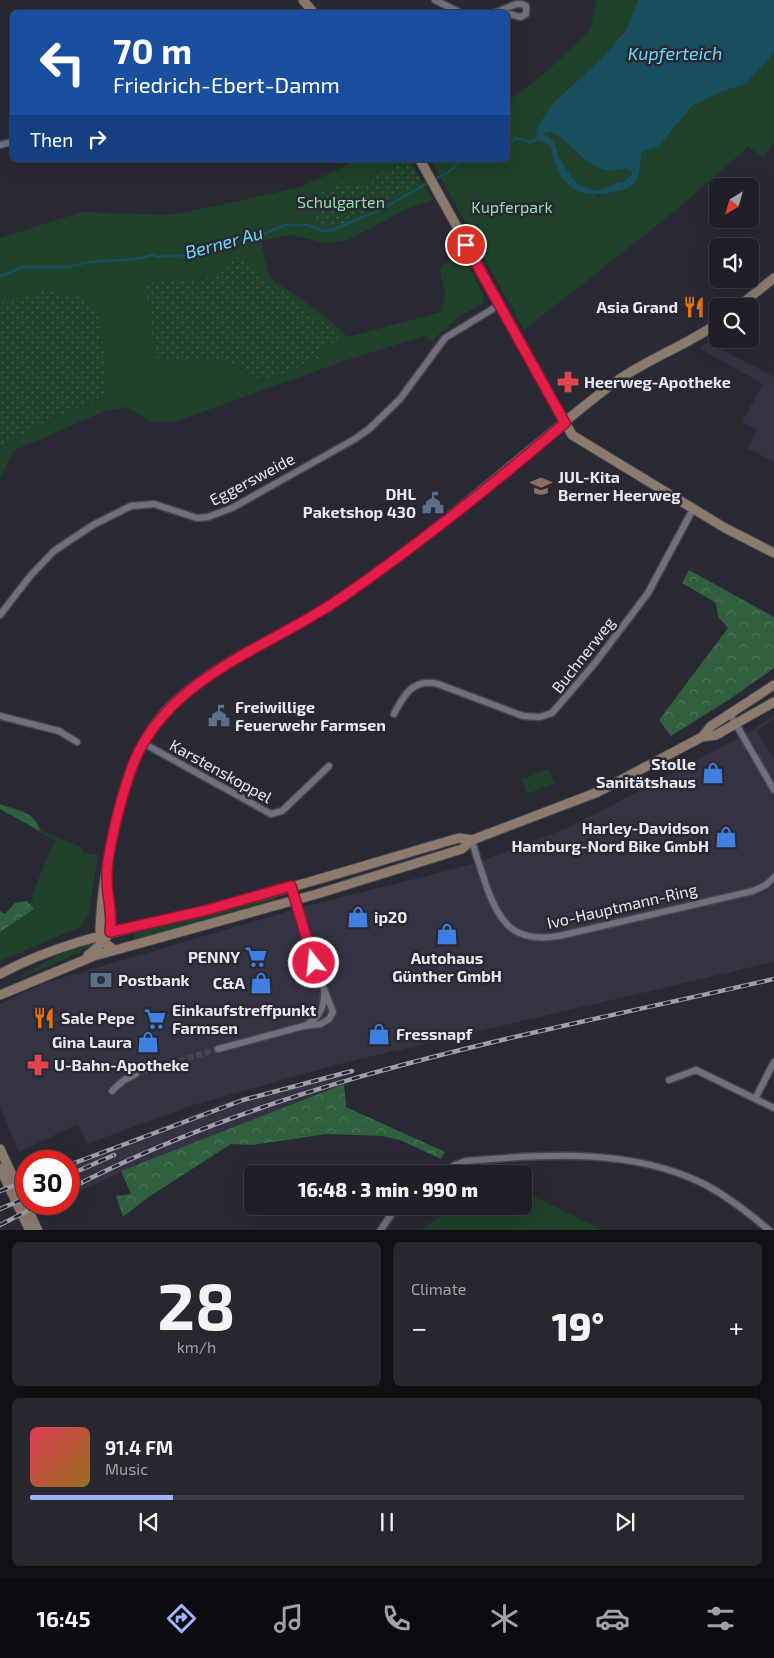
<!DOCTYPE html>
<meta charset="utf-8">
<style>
:root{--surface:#1f1f27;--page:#27272f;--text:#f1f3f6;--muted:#a1a2a7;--line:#3c3d44;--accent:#9fb3fd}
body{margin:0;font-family:"Exo 2",sans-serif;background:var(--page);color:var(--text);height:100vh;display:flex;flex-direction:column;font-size:19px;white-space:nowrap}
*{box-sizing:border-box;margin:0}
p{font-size:16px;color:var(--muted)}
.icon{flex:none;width:28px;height:28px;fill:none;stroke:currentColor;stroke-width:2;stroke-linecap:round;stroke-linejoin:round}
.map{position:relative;height:1230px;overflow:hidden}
.sheet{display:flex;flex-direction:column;gap:12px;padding:12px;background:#111115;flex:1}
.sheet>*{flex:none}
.guide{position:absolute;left:10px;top:10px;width:500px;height:152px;border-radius:8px;box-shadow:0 5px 20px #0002,0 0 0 1px var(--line);background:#1a4fa0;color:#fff;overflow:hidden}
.needle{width:32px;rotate:217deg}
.fabs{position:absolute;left:709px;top:178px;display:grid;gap:10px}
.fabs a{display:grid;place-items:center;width:50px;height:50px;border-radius:8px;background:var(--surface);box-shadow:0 5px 20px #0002,0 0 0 1px var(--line);font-size:25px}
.speed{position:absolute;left:15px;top:1150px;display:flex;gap:10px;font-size:25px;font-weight:700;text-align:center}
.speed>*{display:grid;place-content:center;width:65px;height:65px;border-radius:50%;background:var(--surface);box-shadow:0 5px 20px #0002,0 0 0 1px var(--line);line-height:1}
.speed .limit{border:8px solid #d22;background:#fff;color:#111}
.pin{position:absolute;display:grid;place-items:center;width:42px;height:42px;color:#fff;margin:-21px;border:2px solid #fff;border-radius:50%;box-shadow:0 1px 5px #0007}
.me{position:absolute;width:55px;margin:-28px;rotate:344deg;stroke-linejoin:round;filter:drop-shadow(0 0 4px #0008)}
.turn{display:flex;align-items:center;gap:18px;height:105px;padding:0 20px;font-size:22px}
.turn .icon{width:65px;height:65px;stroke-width:2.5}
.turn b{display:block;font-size:35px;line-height:42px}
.then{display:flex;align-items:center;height:48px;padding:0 20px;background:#0003;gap:10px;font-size:19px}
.big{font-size:38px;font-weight:800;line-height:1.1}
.sheet .tile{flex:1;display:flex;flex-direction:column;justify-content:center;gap:8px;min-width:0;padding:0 18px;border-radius:8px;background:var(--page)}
.sheet .dial{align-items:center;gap:0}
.dial b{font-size:65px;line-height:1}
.song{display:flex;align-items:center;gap:15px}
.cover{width:60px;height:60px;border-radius:8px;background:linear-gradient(135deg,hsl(350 70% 55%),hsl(40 70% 35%))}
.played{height:5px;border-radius:2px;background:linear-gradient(90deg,var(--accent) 20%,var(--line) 20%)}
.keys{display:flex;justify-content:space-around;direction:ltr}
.heat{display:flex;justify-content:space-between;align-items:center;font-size:28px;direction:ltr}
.sheet .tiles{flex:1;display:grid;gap:12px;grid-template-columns:1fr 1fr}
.tile:last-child{grid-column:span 2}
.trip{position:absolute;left:244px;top:1165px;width:288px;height:50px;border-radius:8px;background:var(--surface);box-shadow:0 5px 20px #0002,0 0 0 1px var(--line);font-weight:800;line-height:50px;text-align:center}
.dock{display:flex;height:80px;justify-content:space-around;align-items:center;background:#0c0c10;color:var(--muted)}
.dock .icon{width:35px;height:35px}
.dock .selected{color:var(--accent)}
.dock b{font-size:22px;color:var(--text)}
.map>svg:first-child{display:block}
</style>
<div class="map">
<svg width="774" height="1231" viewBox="0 0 774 1231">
<defs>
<pattern id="forest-crowns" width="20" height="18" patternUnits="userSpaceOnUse" patternTransform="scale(1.25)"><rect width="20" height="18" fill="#30603e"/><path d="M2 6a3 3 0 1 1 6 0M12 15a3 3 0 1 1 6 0" fill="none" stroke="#4e775a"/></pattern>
<pattern id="garden-dots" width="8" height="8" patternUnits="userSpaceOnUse" patternTransform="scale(1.25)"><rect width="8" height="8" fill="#1f4029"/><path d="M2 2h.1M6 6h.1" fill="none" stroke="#405c48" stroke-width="1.8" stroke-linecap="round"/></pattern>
</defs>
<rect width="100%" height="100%" fill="#292934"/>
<path fill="#334" d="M708,342L774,377V462L747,448L758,430L742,422L763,384L699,348Z
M774,715V719L757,731L774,760V962L339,1064L190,1106L87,1144L78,1124L19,1152L0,1108V1004L41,984L303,907L473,864L567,828L659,781L754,729Z
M340,1072L344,1084L131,1167L75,1194L73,1191L69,1194V1163L223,1103Z"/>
<path fill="#1f4029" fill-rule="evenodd" d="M597,0H638L626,30L601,59L551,105L537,139L551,146C555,179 570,182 598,197C633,187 636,189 642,152L658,147L692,106L721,92L745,84L768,61L774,52V143L763,157L748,147L674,212L524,330L431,160H508V101L544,74L590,30Z
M550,132C571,142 581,164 604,170C613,172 622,166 631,170L632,175L624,181L615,183L603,189L592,190L580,185L572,178L558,156L555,143L544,134Z
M358,160H410L433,200L409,208L348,240L326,243L291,235L261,241L269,277L324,315L348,337L441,312L445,294L440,270L442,266L462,254L484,296L483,303L456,319L432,341L424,336L347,360L177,421L151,422L126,407L105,411L13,451L0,479V449L30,429L107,396L5,301L0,304V238L82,212L169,215L220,205L301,187ZM211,277L316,355L321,359L263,381L228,361L176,362L145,283Z
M549,769L555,783L527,794L522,779Z
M0,804L22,810L44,832L81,847L84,853L98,855L88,915L80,927L0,961V911L5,914L15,903L27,901L29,903L34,899L32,896L46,860L56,841L0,809Z
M275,895L276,901L134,940L135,930L223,910Z
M98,940C92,951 18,977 0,988L65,951Z
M523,1191L602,1230L421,1231L453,1206H522Z"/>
<path fill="url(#forest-crowns)" d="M689,570L774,617V668L730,699L671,736L659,720L728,628L718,617L716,603L682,583Z
M0,804C16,812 34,809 40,831L0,809Z
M27,901L34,909L0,932V911L5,914L15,903Z
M344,1084L346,1107L445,1152L441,1159L400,1140L382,1136L327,1134L253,1145L231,1144L147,1198L123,1217L116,1196L131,1194L121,1171Z"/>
<path fill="url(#garden-dots)" d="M404,160H410L422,182L344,223L325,227L318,222L307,202L338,182L360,186Z
M233,254L342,336L316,355L321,359L263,381L228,361L176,362L155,357L145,283L211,277Z
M45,291L77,295L100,310L107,396L30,429L0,449V304L5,301Z"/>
<path fill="#164e5e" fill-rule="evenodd" d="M638,0H774V52L768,61L745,84L721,92L692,106L658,147L642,152C640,161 641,174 635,182C630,188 622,190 614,192C577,202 556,182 551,146L537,139L536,130L551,105L601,59L626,30ZM550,132C571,141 581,163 604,170C613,173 622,166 631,170L632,175L624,181L615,183L603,189L592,190L580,185L572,178L558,156L555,143L544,134Z"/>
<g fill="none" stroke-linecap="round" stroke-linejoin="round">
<path stroke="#164e5e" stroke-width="2.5" d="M508,146L515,138L531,142L537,139
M434,180L451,170L460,160
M0,276L23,267H68L89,262L137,259L153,255L157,257L186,255L190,250L207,249L236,238L257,237L285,225H307L324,231L332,230L382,209L429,182"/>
<path stroke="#464650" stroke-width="6" stroke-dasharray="6 3" stroke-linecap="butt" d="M136,1074L218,1049"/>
<g stroke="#45454e" stroke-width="9">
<path id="street" d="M435,0L459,12
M496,12C507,9 517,0 526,6V14L521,17L508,14
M0,145L12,142
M0,615L31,575L54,551L93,525L131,506L154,504L197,518L208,517L232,508L355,439L369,429L400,399L445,338L499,305
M394,714C404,694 414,678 438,684L523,716L540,717L552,713L595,663L648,593L693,509
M730,714L774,790
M0,716L59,731L77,742
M143,743L271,814L282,811L329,766
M472,840C476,857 482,872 487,888C501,926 516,943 559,936L753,891L766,885L774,877
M305,1026C319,1017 325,1008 324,991
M218,1049L304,1026L321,1024L329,1019L333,1012L314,963L291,886
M669,1080L696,1070L774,1108
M112,1091L124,1080L136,1074
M755,1099L774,1062
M442,1174L455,1165L466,1161C544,1154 632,1148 704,1184C727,1196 750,1214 770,1231
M380,1231L397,1206"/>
</g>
<g stroke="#45454e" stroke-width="11">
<path id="secondary" d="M303,0L313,12
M420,160L572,435L725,528L774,553
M739,306L774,278
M702,737L711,726L774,685
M114,950L104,942L100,930C102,874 122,769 155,724C196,668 286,636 343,597C437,533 521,454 611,385C644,360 684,347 718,323
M88,955C117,933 113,925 108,891
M0,974C65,939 136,928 207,910C291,889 375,862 459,838L472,840
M0,995L94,956L317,894L462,849L472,840L598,792L702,737L716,735L774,702
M0,1149L38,1231
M0,1168L30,1231"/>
</g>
<use href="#street" stroke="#70707d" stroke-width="6"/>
<use href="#secondary" stroke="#8c7a6c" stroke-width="9"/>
<g stroke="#9f9fa7" stroke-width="4.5">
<path id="rail" d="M69,1165L243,1100L352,1071
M69,1175L114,1155
M69,1189C288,1075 535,1034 774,979
M0,1191L26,1181
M0,1209L26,1198
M0,1225L41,1204"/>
</g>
<use href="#rail" stroke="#292934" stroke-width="2.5" stroke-dasharray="8" stroke-linecap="butt"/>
</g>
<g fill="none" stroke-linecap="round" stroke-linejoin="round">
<g stroke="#92132f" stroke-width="12">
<path id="route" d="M314,963L291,886L207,910L110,932C113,914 107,897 107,879C106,852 126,776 139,751C180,671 275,645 344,596C420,543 495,483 565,423L466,245"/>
</g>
<use href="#route" stroke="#e11d48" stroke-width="9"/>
</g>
<defs>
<g id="restaurant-bare" transform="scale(1.725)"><path d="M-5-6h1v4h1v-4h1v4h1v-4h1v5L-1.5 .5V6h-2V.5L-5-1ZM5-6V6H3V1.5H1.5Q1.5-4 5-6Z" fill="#e8710a" stroke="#292934" stroke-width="2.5" paint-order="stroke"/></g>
<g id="pharmacy-bare" transform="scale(1.725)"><path d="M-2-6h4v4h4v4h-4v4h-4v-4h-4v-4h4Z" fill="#e0444e" stroke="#292934" stroke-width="2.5" paint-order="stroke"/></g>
<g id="school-bare" transform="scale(1.725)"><path d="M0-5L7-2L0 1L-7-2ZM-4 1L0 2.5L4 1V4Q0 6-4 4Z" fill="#8d6e63" stroke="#292934" stroke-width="2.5" paint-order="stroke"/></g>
<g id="civic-bare" transform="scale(1.725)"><path d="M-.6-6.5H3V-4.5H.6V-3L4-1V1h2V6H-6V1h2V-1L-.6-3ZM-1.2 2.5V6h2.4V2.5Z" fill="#5c6f8a" stroke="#292934" stroke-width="2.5" paint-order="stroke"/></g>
<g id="shop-bare" transform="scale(1.725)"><path d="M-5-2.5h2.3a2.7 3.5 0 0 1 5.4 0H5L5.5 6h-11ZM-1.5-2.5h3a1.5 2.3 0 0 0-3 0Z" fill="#3f7fe0" stroke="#292934" stroke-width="2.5" paint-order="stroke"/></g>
<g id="supermarket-bare" transform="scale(1.725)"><path d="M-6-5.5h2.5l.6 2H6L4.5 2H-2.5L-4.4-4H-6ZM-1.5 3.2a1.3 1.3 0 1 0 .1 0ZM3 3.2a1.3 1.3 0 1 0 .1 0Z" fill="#3f7fe0" stroke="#292934" stroke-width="2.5" paint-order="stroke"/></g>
<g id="bank-bare" transform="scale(1.725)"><path d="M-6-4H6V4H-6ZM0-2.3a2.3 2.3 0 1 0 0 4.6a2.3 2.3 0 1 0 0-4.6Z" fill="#5c6f8a" stroke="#292934" stroke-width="2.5" paint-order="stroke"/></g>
</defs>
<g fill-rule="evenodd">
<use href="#restaurant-bare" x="694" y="307"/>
<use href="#pharmacy-bare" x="568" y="382"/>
<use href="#school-bare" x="541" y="486"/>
<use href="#civic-bare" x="433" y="503"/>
<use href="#civic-bare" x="219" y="716"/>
<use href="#shop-bare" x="713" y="773"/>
<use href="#shop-bare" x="726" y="837"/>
<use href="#shop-bare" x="358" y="917"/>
<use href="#shop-bare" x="447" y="934"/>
<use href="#supermarket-bare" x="256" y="957"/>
<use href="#bank-bare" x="101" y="980"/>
<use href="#shop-bare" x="261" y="983"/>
<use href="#restaurant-bare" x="44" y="1018"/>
<use href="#supermarket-bare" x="155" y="1019"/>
<use href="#shop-bare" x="379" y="1034"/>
<use href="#shop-bare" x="148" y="1042"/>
<use href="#pharmacy-bare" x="38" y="1065"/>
</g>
<g text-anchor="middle" stroke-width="5" stroke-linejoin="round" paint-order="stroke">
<g font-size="16" fill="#94dfa7" stroke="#292934">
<text x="341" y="208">Schulgarten</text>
<text x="512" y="213">Kupferpark</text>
</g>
<g font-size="16" font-weight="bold" fill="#e8e8ef" stroke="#292934" text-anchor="start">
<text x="678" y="313" text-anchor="end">Asia Grand</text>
<text x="584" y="388">Heerweg-Apotheke</text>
<text x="558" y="483">JUL-Kita<tspan x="558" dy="18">Berner Heerweg</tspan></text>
<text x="416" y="500" text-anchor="end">DHL<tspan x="416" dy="18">Paketshop 430</tspan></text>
<text x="235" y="713">Freiwillige<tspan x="235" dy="18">Feuerwehr Farmsen</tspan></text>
<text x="696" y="770" text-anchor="end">Stolle<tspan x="696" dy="18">Sanitätshaus</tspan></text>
<text x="709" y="834" text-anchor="end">Harley-Davidson<tspan x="709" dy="18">Hamburg-Nord Bike GmbH</tspan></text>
<text x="374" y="923">ip20</text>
<text x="240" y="963" text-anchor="end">PENNY</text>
<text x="447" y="964" text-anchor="middle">Autohaus<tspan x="447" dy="18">Günther GmbH</tspan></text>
<text x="118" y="986">Postbank</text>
<text x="245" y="989" text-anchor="end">C&amp;A</text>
<text x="172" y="1016">Einkaufstreffpunkt<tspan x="172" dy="18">Farmsen</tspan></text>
<text x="61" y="1024">Sale Pepe</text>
<text x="396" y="1040">Fressnapf</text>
<text x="132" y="1048" text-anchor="end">Gina Laura</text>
<text x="54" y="1071">U-Bahn-Apotheke</text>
</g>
<g font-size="16" fill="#e8e8ef" stroke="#292934">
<text transform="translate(252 479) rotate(-28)" y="6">Eggersweide</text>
<text transform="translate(583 655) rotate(-52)" y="6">Buchnerweg</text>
<text transform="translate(221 771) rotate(29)" y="6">Karstenskoppel</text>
<text transform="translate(622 906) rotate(-13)" y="6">Ivo-Hauptmann-Ring</text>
</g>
<g font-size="18" font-style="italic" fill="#6ed7f9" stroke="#292934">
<text x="675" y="60">Kupferteich</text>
<text transform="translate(224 243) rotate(-15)" y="6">Berner Au</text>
</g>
</g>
</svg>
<div class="fabs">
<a><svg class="needle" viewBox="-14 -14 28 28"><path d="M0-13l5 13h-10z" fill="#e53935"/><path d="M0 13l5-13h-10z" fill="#a1a2a7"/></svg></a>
<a><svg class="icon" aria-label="sound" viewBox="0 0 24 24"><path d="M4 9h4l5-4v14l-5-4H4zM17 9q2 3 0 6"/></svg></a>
<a><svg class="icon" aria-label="search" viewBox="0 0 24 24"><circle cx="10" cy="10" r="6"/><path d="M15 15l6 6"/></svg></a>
</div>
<div class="speed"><div class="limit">30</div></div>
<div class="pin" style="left:466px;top:245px;background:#d93025"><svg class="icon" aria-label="arrive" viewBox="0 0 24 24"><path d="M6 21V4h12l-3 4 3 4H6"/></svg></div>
<svg class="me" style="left:314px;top:963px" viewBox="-20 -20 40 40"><circle r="17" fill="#e11d48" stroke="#fff" stroke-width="3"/><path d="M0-11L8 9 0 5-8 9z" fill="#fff"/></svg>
<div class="trip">16:48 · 3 min · 990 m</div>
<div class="guide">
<div class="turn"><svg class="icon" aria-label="left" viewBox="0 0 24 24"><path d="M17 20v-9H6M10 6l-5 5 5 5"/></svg><div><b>70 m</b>Friedrich-Ebert-Damm</div></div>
<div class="then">Then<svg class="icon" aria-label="right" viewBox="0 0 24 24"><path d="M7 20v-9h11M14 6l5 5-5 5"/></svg></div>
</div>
</div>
<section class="sheet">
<div class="tiles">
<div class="tile dial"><b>28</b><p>km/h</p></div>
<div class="tile"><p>Climate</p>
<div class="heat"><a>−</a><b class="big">19°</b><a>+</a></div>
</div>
<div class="tile">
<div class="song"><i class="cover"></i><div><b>91.4 FM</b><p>Music</p></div></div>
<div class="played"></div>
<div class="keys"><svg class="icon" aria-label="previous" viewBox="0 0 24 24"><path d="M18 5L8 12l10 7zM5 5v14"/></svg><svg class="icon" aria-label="pause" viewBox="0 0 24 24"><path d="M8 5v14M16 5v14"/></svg><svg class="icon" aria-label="next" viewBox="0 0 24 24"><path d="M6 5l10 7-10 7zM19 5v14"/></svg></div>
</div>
</div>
</section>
<nav class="dock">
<b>16:45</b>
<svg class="icon selected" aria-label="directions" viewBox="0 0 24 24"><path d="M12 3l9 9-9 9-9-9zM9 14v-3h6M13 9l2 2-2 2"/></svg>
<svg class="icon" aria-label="music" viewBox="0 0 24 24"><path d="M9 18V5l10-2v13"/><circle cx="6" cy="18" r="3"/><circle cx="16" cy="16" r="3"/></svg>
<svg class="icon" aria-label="phone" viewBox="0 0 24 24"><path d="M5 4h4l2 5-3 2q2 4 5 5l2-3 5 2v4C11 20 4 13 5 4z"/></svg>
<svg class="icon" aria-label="climate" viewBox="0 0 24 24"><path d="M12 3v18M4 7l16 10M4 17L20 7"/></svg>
<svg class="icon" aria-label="car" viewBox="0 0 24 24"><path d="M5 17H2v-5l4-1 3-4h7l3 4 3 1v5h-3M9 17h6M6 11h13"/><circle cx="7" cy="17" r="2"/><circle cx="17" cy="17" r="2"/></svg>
<svg class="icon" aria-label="filters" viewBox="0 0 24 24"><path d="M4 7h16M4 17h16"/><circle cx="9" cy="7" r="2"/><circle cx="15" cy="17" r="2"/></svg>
</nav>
